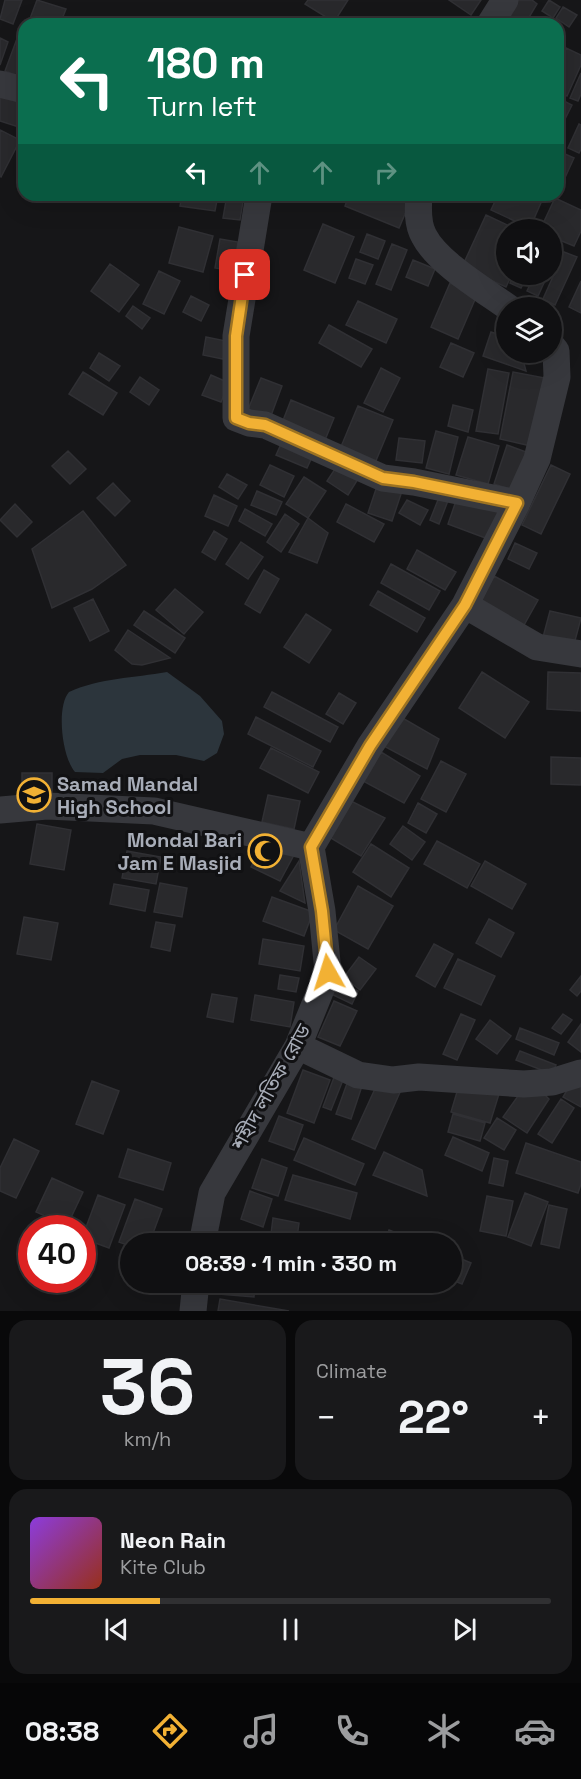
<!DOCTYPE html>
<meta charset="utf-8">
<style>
:root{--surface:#101012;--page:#19191b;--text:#f1f3f6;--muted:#9c9d9f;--line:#303032;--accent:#f2b134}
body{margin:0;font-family:"Space Grotesk","Noto Sans Bengali",sans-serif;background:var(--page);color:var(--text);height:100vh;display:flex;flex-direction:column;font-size:22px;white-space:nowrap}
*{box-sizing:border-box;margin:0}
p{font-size:20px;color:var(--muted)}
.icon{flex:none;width:33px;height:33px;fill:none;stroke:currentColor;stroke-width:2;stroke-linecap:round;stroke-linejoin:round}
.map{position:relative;height:1311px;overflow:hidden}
.drawer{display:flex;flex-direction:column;gap:9px;padding:9px;background:#09090a;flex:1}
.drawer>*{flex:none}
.hud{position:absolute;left:18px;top:18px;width:546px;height:183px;border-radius:18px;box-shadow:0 6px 24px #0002,0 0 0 2px var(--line);background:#0b6e4f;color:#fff;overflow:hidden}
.buttons{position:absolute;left:496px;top:219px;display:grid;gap:12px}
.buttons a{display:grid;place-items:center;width:66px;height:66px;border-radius:50%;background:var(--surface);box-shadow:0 6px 24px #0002,0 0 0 2px var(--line);font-size:30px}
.speed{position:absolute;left:18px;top:1215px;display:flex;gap:12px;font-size:30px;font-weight:700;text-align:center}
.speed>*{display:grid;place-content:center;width:78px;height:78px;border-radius:50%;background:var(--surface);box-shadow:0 6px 24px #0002,0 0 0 2px var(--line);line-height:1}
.speed .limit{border:9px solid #d22;background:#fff;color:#111}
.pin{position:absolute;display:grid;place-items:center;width:51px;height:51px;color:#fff;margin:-26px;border-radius:12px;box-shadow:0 3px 9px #0006}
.me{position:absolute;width:66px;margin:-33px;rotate:354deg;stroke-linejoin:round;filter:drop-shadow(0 0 4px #0008)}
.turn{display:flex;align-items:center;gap:21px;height:126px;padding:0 30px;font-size:27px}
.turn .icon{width:78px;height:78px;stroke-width:2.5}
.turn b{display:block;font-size:42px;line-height:51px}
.lanes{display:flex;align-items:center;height:57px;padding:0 30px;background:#0003;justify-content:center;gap:30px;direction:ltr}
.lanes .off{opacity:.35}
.big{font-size:45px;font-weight:700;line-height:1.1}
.drawer .tile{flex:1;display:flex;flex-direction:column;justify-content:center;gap:9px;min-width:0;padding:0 21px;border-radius:18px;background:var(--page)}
.drawer .dial{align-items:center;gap:0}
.dial b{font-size:78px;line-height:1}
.song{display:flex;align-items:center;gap:18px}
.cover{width:72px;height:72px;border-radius:9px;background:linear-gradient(135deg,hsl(270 70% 55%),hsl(10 70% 35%))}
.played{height:6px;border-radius:3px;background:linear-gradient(90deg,var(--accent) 25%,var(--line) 25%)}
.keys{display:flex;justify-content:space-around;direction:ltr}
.heat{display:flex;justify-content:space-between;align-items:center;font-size:33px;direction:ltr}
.drawer .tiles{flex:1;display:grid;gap:9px;grid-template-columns:1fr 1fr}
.tile:last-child{grid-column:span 2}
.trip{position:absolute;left:120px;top:1233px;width:342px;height:60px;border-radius:30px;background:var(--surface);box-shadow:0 6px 24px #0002,0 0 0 2px var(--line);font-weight:700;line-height:60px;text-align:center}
.dock{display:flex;height:96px;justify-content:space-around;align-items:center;background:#060607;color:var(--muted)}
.dock .icon{width:42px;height:42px}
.dock .current{color:var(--accent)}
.dock b{font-size:27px;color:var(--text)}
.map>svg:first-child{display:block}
</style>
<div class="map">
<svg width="581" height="1311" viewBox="0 0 581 1311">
<rect width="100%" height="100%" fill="#161618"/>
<path fill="#2c353c" d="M167,672L200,696L222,721L224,734L217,753L204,761L176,755H140L122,759L103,773L75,772C62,757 56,707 69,692C100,678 134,678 167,672Z"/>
<path fill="#29292c" stroke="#303034" stroke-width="1.5" d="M5,0H22L13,24L0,19Z
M37,0L66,9L60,24H28Z
M308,0H348L334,22L305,4Z
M449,0H481L471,15Z
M516,0H532L537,4L525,24L507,14Z
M549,0L560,7L553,18L542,11Z
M563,7L577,15L569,27L556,18Z
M18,36L24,38V69L21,77L5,71Z
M0,38L8,42L0,65Z
M566,48L581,55V65L567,96L558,92V65Z
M581,73V94L578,101L570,98Z
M3,89L24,96V122L22,128L0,121V98Z
M558,98L572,105L563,123L558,121Z
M579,124L581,125V149L579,153L568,148Z
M0,130L20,140L1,177L0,176Z
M558,151L574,158L558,193Z
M182,195H218L215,211L180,206Z
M227,195H244L240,220L223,218Z
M349,195H397L411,200L399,228L345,206Z
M498,195H537L543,198L530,228L491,210Z
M555,198L581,210V231L574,246L552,237V230H540Z
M486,215L518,230H507V274H512L506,287L462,267Z
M323,224L354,237L335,283L304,270Z
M179,227L213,236L203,272L169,263Z
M367,234L385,241L378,259L360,252Z
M220,239L238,242L233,271L215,268Z
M392,244L407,250L391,290L376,284Z
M552,247L559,251L552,266Z
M564,252L577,257L555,305L543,299Z
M356,259L373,265L365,284L349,278Z
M413,260L435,269L428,286L406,277Z
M110,264L139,285L119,312L91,291Z
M159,271L180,281L164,314L143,304Z
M514,274H528L521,288L510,283Z
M535,274H548L538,296L527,291Z
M581,281V313L569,307Z
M450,283L477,295L458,339L431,327Z
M191,296L209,305L201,321L183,312Z
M358,301L397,319L386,343L346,325Z
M133,306L150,318L142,329L126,316Z
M329,325L372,349L361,367L319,343Z
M491,332L507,337V352H521L526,371L483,356Z
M206,337L226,341L223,359L203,355Z
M451,343L474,353L463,377L440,367Z
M99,353L120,366L109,381L90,368Z
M381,368L400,378L383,412L364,403Z
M488,369L509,373L498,434L476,431Z
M83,372L117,393L103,415L69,394Z
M513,372L545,378L531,446L500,439Z
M211,375L229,383L221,402L202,395Z
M140,377L159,390L149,405L130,392Z
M261,378L282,386L269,421L247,412Z
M291,400L334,418L325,440L282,423Z
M453,405L473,410L468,432L448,426Z
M358,406L393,420L375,463L340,449Z
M436,431L458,437L449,474L426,468Z
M468,437L499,446L488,484L456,475Z
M399,438L425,441L422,463L396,460Z
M282,442L313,455L307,468L276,455Z
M507,445L526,452L513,490L494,484Z
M68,451L86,469L70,484L52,466Z
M270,465L294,476L284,497L260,485Z
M551,465L570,474L541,534L522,525Z
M337,466L358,479L348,495L327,481Z
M227,474L247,485L238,499L219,487Z
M304,477L326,491L308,518L286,504Z
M113,483L130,501L115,516L97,498Z
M378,483L402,491L392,521L368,513Z
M442,490L451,493L439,524L430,520Z
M257,491L282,502L276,515L251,505Z
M214,495L237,506L228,526L205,516Z
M458,495L499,511L488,539L448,524Z
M407,500L428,510L420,525L399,513Z
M15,504L32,522L17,537L0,520Z
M346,504L384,524L374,542L337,522Z
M245,509L272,524L265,536L239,521Z
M83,511L126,565L92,589L52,608L32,549Z
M285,514L299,524L281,552L267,542Z
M308,518L328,533L317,563L289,552Z
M214,531L227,539L215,560L202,552Z
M241,542L263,557L248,579L226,564Z
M515,543L537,553L529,569L508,559Z
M417,550L456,572L445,590L407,569Z
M391,564L440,591L429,610L381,583Z
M264,570L279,579L260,613L245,604Z
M494,576L538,600L519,634L475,610Z
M175,589L203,612L184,634L156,610Z
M378,591L425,618L417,632L370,605Z
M93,599L109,631L90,641L74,608Z
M144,611L185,638L175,653L134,625Z
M550,611L581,618L573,648L542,641Z
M306,614L331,630L309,663L284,647Z
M128,630L170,658L142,665L132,664L115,650Z
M482,672L529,702L505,738L459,708Z
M548,672L581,673V711L547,709Z
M272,692L338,727L330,742L264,707Z
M339,693L356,703L343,724L326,714Z
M399,716L439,739L427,769L380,744Z
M256,717L321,751L313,767L248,734Z
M271,748L319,772L308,793L260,768Z
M381,752L420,776L404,803L363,781Z
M551,757L581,758V785L551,784Z
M441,761L466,774L446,812L421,799Z
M22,773H52V798L22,799Z
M268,795L300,801L294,829L262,822Z
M345,798L385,818L361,856L324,834Z
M418,803L437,814L426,833L408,823Z
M37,824L71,830L64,870L30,864Z
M403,826L425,842L412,860L390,844Z
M266,838L295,853L280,881L251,867Z
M437,841L480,864L467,888L424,864Z
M371,844L409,868L391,897L353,872Z
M127,851L161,857L156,884L122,878Z
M299,861L305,903L280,891Z
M485,861L526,884L512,909L471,886Z
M160,883L187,888L182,917L154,912Z
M114,884L149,890L145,911L110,904Z
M358,886L393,906L368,949L334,930Z
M272,897L313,912L304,936L263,921Z
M24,917L58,923L51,960L17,954Z
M489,919L514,933L501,957L476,943Z
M156,922L175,925L170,951L151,947Z
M263,939L304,946L300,971L259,964Z
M434,944L453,954L435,987L416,976Z
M359,957L376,969L360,990L344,977Z
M458,959L495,976L481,1005L444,988Z
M280,975L299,978L296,992L278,989Z
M581,976V991L577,996L570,990Z
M335,980L358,991L352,1004L329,993Z
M212,994L237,998L233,1022L207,1017Z
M255,995L294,1002L290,1027L251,1020Z
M334,1001L357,1011L340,1046L318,1037Z
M461,1014L475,1020L457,1060L443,1054Z
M563,1014L572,1020L561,1034L552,1028Z
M490,1020L511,1036L497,1054L476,1039Z
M581,1024V1052L568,1042Z
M520,1028L559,1043L554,1055L516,1039Z
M520,1051L556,1065L552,1074L516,1060Z
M303,1070L330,1080L314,1123L287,1113Z
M336,1072L345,1075L331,1110L323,1107Z
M575,1077L581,1080V1107L563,1097Z
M349,1078L363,1083L351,1119L336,1114Z
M379,1080L401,1090L375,1149L352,1139Z
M92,1081L119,1091L103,1134L76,1124Z
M460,1082L499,1094L490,1123L451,1112Z
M523,1089L541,1091L549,1099L527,1133L503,1117Z
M561,1099L574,1108L552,1143L538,1134Z
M453,1114L485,1123L480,1141L448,1132Z
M279,1116L303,1125L294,1150L269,1141Z
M497,1118L516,1130L504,1150L484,1138Z
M453,1137L489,1153L482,1171L445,1155Z
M304,1138L364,1164L355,1185L294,1160Z
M14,1139L39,1151L16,1198L0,1191V1168Z
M526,1143L581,1162V1184L578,1193L516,1173Z
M128,1149L171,1163L163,1190L119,1177Z
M384,1152L422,1170L427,1196L373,1175Z
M494,1158L508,1161L503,1186L489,1183Z
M262,1159L287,1168L278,1196L252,1188Z
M293,1175L357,1193L350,1219L285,1200Z
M52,1178L83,1192L67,1226L36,1212Z
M250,1191L272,1199L263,1227L241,1219Z
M525,1193L548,1202L531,1246L508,1237Z
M98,1195L125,1205L109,1248L82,1238Z
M487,1196L513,1201L506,1236L480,1231Z
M135,1199L162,1209L149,1244H130V1246L119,1242Z
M549,1205L567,1209L559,1248L541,1244Z
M273,1218L299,1223L297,1238L271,1234Z
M389,1230L424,1244H384Z
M452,1255L471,1263L462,1284L452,1280Z
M220,1282H255L254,1297L219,1294Z
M220,1299L289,1311H218Z"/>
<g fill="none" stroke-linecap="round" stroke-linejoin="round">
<path stroke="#37383d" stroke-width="27" d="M490,24L505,0
M0,84L24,90
M259,195L236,336V418L249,423L265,425L383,478L414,482L517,503
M419,195C418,208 417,224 424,236C437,262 484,290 509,308
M465,605L537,647L581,654
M0,810L47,806L154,811L311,847
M298,1046L358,1075L393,1080L419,1077L524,1084L552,1082L581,1073
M202,1244L212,1193L298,1046L328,972L322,911L311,847L370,746L465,605L517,503L537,459L557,377L556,351L552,346
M193,1311L196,1282"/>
</g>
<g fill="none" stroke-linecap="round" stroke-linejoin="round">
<g stroke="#9d7322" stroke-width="15">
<path id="route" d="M245,275L236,336V418L249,423L265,425L383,478L414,482L517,503L465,605L370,746L311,847L322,911L328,972"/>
</g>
<use href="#route" stroke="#f2b134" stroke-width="10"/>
</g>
<defs>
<g id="school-ring" transform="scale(1.725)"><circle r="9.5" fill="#111113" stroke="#f2b134" stroke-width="1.5"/><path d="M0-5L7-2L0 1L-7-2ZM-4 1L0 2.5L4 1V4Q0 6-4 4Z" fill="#f2b134"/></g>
<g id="mosque-ring" transform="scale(1.725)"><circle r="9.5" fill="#111113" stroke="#f2b134" stroke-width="1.5"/><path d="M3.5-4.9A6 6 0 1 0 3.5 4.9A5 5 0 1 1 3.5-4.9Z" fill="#f2b134"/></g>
</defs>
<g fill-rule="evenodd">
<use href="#school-ring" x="34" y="795"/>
<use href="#mosque-ring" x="265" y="851"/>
</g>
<g text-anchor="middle" stroke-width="6" stroke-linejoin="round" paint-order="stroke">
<g font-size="20" font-weight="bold" fill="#a8adb8" stroke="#111113" text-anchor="start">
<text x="57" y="791">Samad Mandal<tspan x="57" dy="23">High School</tspan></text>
<text x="242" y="847" text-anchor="end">Mondal Bari<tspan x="242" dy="23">Jam E Masjid</tspan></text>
</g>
<g font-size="20" fill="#a8adb8" stroke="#111113">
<text transform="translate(271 1087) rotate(-61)" y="7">শহীদ লতিফ রোড</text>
</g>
</g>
</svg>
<div class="buttons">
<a><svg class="icon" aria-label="sound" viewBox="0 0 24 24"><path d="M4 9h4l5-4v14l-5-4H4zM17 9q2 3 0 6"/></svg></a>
<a><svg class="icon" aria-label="layers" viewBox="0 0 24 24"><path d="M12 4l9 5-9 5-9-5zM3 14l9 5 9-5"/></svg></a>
</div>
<div class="speed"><div class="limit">40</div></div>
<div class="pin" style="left:245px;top:275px;background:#d93025"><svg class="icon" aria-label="arrive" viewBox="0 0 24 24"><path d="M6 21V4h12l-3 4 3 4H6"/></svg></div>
<svg class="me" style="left:328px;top:972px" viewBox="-20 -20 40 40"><path d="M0-17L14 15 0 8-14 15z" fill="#f2b134" stroke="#fff" stroke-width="4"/></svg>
<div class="trip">08:39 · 1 min · 330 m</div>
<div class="hud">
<div class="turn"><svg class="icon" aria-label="left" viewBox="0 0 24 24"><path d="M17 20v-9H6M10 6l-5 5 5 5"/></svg><div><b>180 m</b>Turn left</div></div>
<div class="lanes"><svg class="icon" aria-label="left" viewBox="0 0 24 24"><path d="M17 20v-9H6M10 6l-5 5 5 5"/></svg><svg class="icon off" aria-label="ahead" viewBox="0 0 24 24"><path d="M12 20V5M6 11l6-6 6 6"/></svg><svg class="icon off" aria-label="ahead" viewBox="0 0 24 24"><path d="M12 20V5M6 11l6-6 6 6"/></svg><svg class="icon off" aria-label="right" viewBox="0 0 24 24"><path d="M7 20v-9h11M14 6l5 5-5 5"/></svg></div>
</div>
</div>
<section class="drawer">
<div class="tiles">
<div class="tile dial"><b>36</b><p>km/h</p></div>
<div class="tile"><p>Climate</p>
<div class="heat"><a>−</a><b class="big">22°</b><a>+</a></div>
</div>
<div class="tile">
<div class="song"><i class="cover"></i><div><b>Neon Rain</b><p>Kite Club</p></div></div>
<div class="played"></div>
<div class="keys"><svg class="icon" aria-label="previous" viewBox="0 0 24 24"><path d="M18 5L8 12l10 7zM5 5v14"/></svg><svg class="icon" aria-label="pause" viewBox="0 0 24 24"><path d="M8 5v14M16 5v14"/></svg><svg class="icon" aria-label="next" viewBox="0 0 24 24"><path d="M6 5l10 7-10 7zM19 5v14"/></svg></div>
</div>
</div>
</section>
<nav class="dock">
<b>08:38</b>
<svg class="icon current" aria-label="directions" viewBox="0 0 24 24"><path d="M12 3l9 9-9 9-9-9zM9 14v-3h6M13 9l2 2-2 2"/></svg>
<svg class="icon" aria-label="music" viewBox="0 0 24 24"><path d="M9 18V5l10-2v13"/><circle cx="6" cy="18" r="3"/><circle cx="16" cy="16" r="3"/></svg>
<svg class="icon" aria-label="phone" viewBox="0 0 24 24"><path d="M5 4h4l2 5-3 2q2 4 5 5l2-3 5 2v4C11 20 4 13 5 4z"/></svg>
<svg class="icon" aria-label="climate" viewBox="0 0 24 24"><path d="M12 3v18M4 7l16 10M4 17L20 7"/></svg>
<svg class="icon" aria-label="car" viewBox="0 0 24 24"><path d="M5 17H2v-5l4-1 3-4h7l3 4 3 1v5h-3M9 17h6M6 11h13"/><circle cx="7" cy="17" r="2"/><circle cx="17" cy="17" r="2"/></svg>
</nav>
